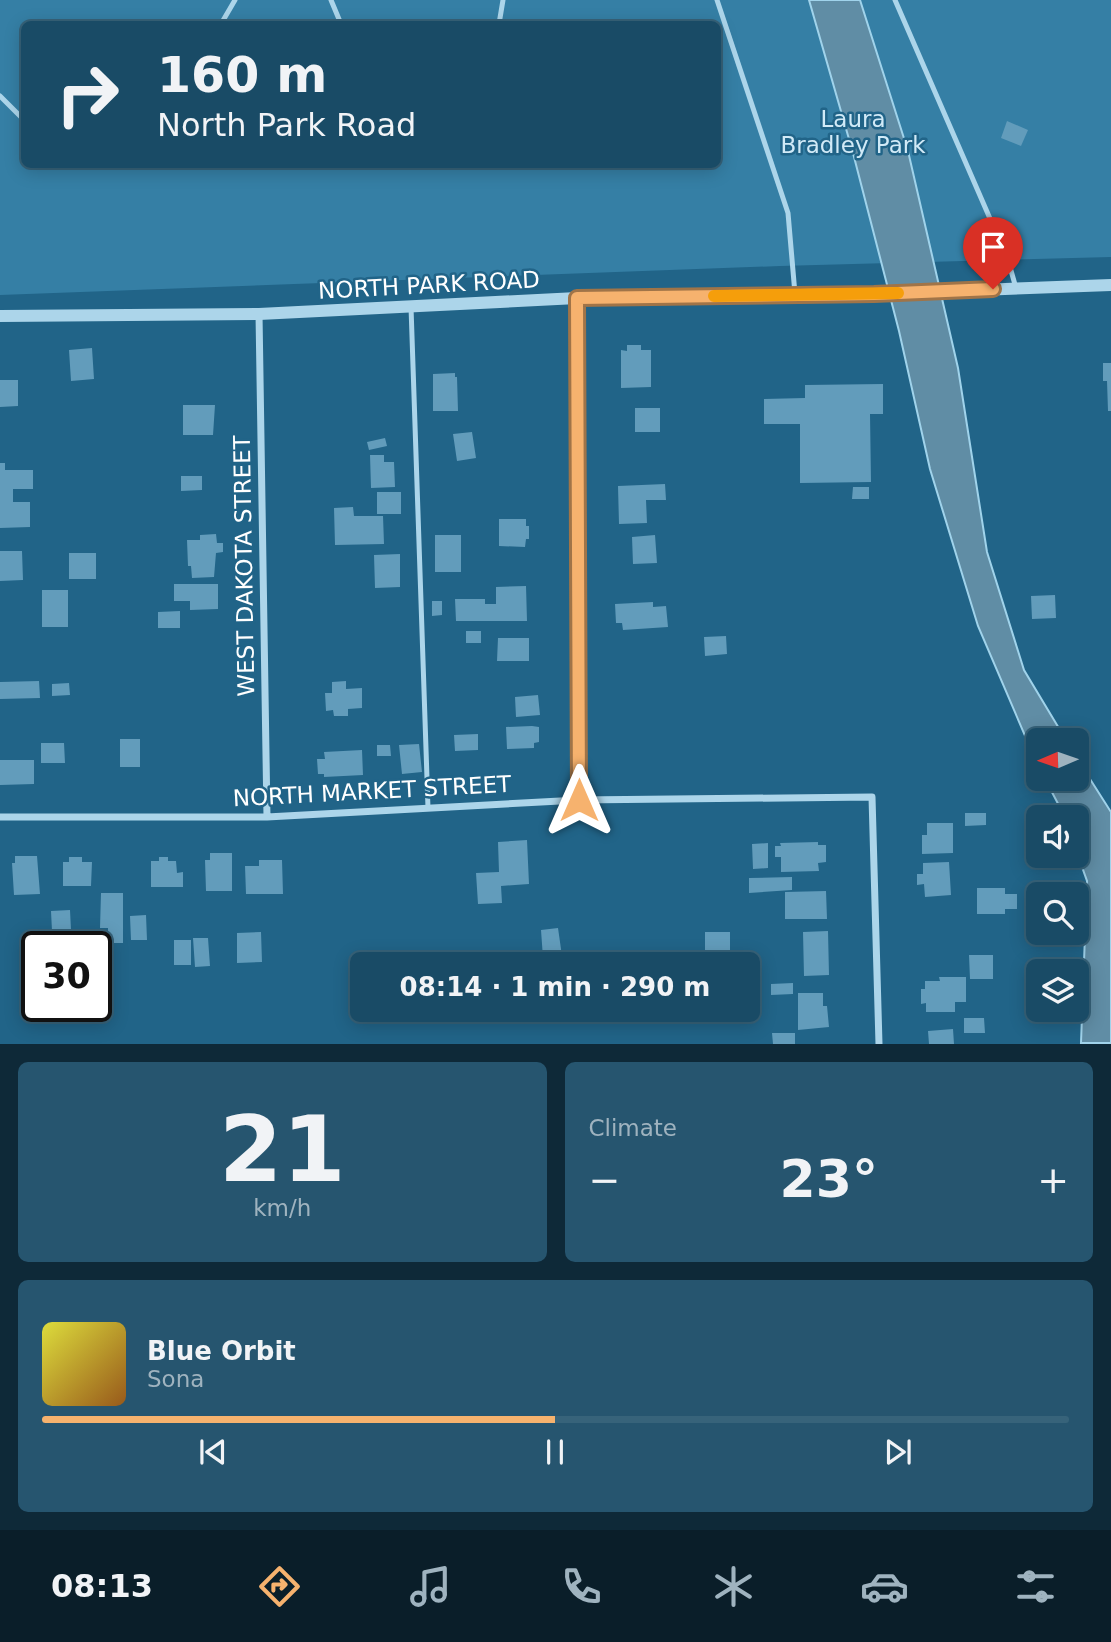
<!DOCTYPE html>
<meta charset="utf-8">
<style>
:root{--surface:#194b66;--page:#26556f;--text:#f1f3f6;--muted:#9fb3bf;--line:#37637a;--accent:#f6b26e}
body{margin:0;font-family:"DejaVu Sans",sans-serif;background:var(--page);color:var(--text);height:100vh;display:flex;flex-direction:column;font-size:26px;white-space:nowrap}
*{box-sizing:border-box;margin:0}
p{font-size:23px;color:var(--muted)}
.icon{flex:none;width:38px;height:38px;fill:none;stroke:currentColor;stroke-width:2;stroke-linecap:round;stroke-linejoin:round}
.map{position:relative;height:1044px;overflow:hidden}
.drawer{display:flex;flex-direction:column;gap:18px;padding:18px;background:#0e2938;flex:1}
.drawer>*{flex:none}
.hud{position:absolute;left:21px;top:21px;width:700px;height:147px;border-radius:10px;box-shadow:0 4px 18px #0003,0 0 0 2px var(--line);background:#194b66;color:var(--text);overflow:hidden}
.needle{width:46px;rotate:268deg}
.tools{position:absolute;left:1026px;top:728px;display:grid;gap:14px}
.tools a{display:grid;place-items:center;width:63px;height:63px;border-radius:10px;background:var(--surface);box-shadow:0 4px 18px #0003,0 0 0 2px var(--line);font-size:35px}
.speed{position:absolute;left:21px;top:931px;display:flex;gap:14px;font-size:35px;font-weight:700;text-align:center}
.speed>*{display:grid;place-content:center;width:91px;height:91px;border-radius:50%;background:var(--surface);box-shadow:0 4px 18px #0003,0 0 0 2px var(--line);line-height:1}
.speed .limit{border:4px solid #111;border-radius:10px;background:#fff;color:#111}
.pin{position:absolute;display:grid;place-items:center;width:60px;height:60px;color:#fff;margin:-72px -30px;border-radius:50% 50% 50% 0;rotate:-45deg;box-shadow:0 0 7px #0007}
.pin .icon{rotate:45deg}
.me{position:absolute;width:77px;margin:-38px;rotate:0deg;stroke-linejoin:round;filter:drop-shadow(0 0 5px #0008)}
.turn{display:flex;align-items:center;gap:24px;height:147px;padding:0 21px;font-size:32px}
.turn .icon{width:91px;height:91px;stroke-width:2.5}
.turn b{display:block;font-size:49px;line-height:60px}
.big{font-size:52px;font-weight:700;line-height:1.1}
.drawer .card{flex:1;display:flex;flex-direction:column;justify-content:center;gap:10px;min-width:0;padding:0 24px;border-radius:10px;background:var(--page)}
.drawer .dial{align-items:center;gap:0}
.dial b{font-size:91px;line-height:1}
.song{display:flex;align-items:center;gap:21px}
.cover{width:84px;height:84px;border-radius:10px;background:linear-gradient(135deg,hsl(60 70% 55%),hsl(30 70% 35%))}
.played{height:7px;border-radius:4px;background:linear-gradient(90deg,var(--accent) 50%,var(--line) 50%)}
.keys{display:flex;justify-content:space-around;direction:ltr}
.heat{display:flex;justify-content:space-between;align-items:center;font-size:38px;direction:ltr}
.drawer .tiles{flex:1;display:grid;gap:18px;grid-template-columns:1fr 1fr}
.card:last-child{grid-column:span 2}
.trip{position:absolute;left:350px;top:952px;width:410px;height:70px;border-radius:10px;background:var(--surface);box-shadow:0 4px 18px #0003,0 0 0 2px var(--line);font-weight:700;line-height:70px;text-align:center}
.dock{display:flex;height:112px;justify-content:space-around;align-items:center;background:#0a1e29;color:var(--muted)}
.dock .icon{width:49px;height:49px}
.dock .selected{color:var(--accent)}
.dock b{font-size:32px;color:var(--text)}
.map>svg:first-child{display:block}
</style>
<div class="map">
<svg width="1111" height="1044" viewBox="0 0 1111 1044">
<rect width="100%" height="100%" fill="#216488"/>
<path fill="#357fa5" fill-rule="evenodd" d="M0,0H1111V257L780,266L0,295ZM24,24H718V164H24Z"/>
<path fill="#608da5" stroke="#a0d3eb" stroke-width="2" d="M809,0H860L908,151L958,368L987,552L1024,670L1066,740H1038V766L978,626L930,469L899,331L853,153Z
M1076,757L1111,812V1043H1081L1087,881L1076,850V817H1065L1045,779H1076Z"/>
<path fill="#629cbb" d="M1007,121L1028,130L1021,146L1001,138Z
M627,345H641V350H651V387L621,388V350L627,351Z
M92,348L94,379L71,381L69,350Z
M1103,363H1111V411H1108L1107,381H1103Z
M455,373V377H457L458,411H433V374Z
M0,380H18V406L0,407Z
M883,384V414H870L871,482L800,483V424H764V399L805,398V385Z
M183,405H215L213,435H183Z
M635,408H660V432H635Z
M472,432L476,458L457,461L453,434Z
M385,438L387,446L369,450L367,442Z
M370,455H384V462H394L395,487L371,488Z
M0,463H5V470H33V489H13V502H30V527L0,528Z
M181,476H202V490L181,491Z
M665,484L666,500H646L647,523L619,524L618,486Z
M853,487H869V499H852Z
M377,492H401V514H377Z
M353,507L354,516H383L384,544L335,545L334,508Z
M499,519H526V526H529V539H526L525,547L499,546Z
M216,534L217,543H223V552L216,553L214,577L192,578L191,566H188L187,540H200V535Z
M435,535H461V572H435Z
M655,535L657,563L633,564L632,537Z
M0,551H22L23,580L0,581Z
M69,553H96V579H69Z
M400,554V587L375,588L374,555Z
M174,584H218V609L190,610V601H174Z
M526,586L527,621H456L455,599H485V604H496V587Z
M42,590H68V627H42Z
M1055,595L1056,618L1032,619L1031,596Z
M432,601H442V615L432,616Z
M653,602V607L666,606L668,627L623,630L622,623H616L615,604Z
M180,611V628H158V612Z
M466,631H481V643H466Z
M726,636L727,654L705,656L704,637Z
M498,638H529V661H497Z
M39,681L40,698L0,699V682Z
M346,681V689L362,688V708L348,709V716H334L333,710L326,711L325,693H332V682Z
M69,683L70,695L52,696V684Z
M538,695L540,715L516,717L515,697Z
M532,726L539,727V742L534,743V748L507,749L506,727Z
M478,734V750L455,751L454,735Z
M120,739H140V767H120Z
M41,743H64L65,763H41Z
M419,744L422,772L402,774L399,745Z
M377,745H390L391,756H377Z
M362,750L363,775L324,777V774H318L317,759H325L324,752Z
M0,760H34V784L0,785Z
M965,813H986V825L965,826Z
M927,823H953V853L922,854V835H927Z
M527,840L529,884L501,886L502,903L478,904L476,873L499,872L498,842Z
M818,842V845H826V862L818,863L819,871L781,872V857H775V846H781L780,843Z
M768,843V868L753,869L752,844Z
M210,853H232V891H206L205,860H210Z
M15,856H37L40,894L14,895L12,863H15Z
M69,857H82V862H92L91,886H63V862H69Z
M159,857H168V861H176L177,873L183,872V887H151V861H159Z
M259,860H282L283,894H246L245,866H259Z
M949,862L951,895L925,897L924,884L917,885V874H923V863Z
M792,877V890L749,893V878Z
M977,888H1005V894H1017V909H1005V914H977Z
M826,891L827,919H785V892Z
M101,893H123V943H108V928H100Z
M70,910L71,930L52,931L51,911Z
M146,915L147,940H131L130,916Z
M558,928L562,956L543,958L541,930Z
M828,931L829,975L804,976L803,932Z
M261,932L262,962L237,963V933Z
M705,932H730V956H705Z
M193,938H208L210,966L195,967Z
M174,940H191V965H174Z
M37,946V969H31V947Z
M969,955H993V979H970Z
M939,977H966V1002H955V1012H926V1003L921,1004V989H925V981H940Z
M793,983V994L771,995V984Z
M798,993H823V1006H827L829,1027L798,1030Z
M964,1018H984L985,1033H964Z
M953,1029L954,1044H929L928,1031Z
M772,1033H795V1044H773Z"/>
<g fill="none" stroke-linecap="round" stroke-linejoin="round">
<path stroke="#acd5ea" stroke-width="5" d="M331,0L341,24
M717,0L788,213L795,294
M895,0L1008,260L1016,288
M221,24L235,0
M499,24L503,0
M0,96L24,120
M411,307L428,808"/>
<path stroke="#acd5ea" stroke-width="7" d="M577,298L579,800
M259,314L267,817
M0,817H267L579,800L872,797L879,1044"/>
<path stroke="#acd5ea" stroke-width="12" d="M0,316L259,314L577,298L874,294L1111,285"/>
</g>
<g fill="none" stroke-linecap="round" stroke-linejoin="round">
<g stroke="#a07448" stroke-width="18">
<path id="route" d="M579,800L577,298L874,294L993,289"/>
</g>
<use href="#route" stroke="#f6b26e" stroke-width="12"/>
<path stroke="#f59e0b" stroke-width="12" d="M714,296L898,293"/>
</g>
<g text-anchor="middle" stroke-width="5" stroke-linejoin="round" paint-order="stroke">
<g font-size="23" fill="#d1eaf7" stroke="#216488">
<text x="853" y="127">Laura<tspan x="853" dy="26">Bradley Park</tspan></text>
</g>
<g font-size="23" fill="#fff" stroke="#216488">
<text transform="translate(429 285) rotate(-3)" y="8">NORTH PARK ROAD</text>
<text transform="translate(244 566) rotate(-91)" y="8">WEST DAKOTA STREET</text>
<text transform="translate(372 791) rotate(-3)" y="8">NORTH MARKET STREET</text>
</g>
</g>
</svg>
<div class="tools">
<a><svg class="needle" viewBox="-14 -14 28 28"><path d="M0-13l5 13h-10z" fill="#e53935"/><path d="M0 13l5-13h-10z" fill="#9fb3bf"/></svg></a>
<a><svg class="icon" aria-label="sound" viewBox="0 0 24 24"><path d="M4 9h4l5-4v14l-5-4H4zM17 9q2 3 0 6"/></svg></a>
<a><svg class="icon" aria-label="search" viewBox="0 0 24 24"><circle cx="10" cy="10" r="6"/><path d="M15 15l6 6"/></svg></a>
<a><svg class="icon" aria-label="layers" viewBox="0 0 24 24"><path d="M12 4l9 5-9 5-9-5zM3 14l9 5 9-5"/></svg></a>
</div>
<div class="speed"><div class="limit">30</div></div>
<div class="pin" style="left:993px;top:289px;background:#d93025"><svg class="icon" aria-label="arrive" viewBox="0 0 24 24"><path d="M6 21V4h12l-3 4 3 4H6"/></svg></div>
<svg class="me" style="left:579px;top:800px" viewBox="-20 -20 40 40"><path d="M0-17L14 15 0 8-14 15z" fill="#f6b26e" stroke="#fff" stroke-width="4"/></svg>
<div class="trip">08:14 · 1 min · 290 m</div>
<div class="hud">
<div class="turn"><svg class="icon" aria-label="right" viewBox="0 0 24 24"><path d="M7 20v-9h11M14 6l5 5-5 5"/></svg><div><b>160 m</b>North Park Road</div></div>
</div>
</div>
<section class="drawer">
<div class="tiles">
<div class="card dial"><b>21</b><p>km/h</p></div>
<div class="card"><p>Climate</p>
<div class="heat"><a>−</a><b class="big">23°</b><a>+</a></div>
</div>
<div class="card">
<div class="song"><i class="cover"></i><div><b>Blue Orbit</b><p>Sona</p></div></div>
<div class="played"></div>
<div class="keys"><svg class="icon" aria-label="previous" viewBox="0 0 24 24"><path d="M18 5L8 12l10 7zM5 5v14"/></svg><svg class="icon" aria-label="pause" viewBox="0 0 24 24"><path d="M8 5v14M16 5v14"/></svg><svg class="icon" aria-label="next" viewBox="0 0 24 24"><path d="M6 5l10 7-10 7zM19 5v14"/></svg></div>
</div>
</div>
</section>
<nav class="dock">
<b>08:13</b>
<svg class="icon selected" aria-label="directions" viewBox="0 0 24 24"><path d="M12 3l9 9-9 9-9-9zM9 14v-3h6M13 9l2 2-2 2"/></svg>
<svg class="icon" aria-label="music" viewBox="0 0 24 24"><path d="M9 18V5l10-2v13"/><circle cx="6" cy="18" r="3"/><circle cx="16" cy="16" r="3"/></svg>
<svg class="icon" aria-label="phone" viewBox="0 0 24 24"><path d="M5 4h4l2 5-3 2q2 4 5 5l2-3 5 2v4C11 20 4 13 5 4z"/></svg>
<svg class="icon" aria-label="climate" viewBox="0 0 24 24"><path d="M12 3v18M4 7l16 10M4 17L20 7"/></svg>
<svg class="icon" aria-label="car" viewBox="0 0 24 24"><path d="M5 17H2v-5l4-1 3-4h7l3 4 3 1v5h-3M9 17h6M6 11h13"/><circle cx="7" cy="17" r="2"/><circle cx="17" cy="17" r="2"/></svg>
<svg class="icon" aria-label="filters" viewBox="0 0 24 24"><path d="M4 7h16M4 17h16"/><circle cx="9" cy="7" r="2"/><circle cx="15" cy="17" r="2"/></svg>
</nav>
